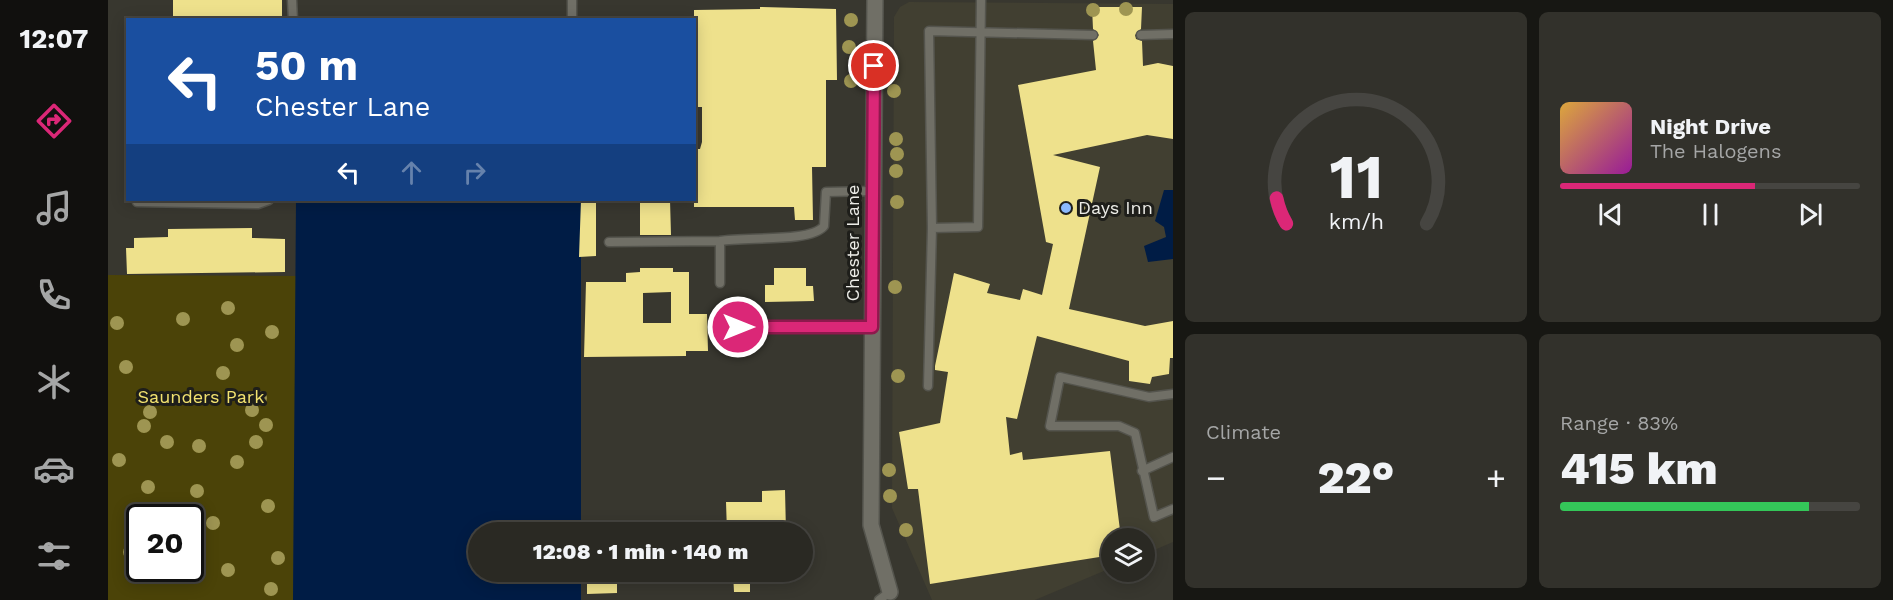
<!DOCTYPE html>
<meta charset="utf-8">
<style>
:root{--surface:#2a2923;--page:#32312b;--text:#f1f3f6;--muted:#a5a6a6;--line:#464541;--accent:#db2777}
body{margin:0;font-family:"Work Sans",sans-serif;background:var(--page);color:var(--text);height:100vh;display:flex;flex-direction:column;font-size:22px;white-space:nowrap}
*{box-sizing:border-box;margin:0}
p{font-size:20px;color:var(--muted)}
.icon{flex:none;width:33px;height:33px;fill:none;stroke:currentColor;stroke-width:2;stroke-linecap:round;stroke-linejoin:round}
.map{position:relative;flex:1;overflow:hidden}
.side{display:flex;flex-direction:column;gap:12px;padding:12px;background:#171713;width:720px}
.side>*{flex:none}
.hud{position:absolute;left:18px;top:18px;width:570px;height:183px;border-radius:0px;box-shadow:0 3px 15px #0003,0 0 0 2px var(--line);background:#1a4fa0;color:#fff;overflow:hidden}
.fabs{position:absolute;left:993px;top:528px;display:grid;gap:12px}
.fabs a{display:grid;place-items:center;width:54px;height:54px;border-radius:50%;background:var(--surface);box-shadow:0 3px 15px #0003,0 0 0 2px var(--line);font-size:30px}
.speed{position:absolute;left:18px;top:504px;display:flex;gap:12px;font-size:30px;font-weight:700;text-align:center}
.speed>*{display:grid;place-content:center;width:78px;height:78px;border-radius:50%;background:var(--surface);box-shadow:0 3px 15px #0003,0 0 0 2px var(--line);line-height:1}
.speed .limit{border:3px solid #111;border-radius:9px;background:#fff;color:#111}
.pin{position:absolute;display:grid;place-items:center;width:51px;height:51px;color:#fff;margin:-26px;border:3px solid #fff;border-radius:50%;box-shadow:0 2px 6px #0007}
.me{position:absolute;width:66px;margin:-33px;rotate:90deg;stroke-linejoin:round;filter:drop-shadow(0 0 4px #0008)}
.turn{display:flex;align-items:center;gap:21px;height:126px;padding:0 30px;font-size:27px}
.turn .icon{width:78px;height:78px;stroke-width:2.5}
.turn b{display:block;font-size:42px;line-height:51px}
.lanes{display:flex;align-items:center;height:57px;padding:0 30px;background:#0003;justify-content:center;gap:30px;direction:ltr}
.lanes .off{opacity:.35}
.big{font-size:45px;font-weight:800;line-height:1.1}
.side .widget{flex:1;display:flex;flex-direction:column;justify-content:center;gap:9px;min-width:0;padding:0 21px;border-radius:9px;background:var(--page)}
.side .dial{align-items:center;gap:0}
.dial svg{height:156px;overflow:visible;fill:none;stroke:var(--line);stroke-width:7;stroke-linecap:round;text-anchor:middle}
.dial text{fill:var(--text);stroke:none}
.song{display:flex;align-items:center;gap:18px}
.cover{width:72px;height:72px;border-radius:9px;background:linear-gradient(135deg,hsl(40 70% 55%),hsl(300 70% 35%))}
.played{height:6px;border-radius:3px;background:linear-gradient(90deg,var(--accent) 65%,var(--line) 65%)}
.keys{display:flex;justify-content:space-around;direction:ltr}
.heat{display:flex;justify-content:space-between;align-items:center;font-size:33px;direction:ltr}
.charge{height:9px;border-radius:4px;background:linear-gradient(90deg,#34c759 83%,var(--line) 0)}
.side .tiles{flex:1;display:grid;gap:12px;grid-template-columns:repeat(2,1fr)}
.trip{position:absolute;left:360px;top:522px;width:345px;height:60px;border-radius:30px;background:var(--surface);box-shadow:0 3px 15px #0003,0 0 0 2px var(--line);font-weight:800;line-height:60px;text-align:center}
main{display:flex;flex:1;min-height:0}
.tabs{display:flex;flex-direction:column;width:108px;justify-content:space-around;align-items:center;background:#11100e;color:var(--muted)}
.tabs .icon{width:42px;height:42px}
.tabs .on{color:var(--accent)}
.tabs b{font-size:27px;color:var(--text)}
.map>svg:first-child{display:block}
</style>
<main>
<nav class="tabs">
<b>12:07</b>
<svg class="icon on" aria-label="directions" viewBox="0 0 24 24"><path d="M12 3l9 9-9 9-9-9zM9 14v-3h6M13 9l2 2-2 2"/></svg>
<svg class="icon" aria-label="music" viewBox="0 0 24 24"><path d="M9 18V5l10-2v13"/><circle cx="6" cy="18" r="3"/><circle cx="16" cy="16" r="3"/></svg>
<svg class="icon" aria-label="phone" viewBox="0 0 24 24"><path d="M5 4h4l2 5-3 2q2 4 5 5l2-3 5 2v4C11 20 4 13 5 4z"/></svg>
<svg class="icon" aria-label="climate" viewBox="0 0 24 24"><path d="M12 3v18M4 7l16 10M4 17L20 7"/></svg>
<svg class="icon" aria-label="car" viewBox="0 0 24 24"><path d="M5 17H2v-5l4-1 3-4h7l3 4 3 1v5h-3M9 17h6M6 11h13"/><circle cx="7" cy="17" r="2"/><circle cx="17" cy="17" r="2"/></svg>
<svg class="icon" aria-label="filters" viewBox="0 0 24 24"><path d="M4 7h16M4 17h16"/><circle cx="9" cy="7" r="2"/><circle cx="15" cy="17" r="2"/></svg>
</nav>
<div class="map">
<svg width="1065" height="600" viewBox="0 0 1065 600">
<rect width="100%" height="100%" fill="#38372f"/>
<path fill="#413f31" d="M801,2L1065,4V542L1037,554L1036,538H1004L1003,568L927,600H824L784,508L786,17L792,7Z"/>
<path fill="#4b4308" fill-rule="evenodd" d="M0,275L188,276L185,600H0ZM32,518H82V568H32Z"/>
<path fill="#001c45" d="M1056,190H1065V259L1040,262L1036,246L1058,237L1056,227L1047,221Z
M188,200H473V532H370V572H473V600H185Z"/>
<path fill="#eee18c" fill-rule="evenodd" d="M65,0H174V20H65Z
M652,7L728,9L729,80H718V167H704L705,220H687L686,207H586V149H592L594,142V107H586V10L652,9Z
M984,7H1034L1033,29L1027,35L1028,39L1034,41L1035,66L1050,63L1065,66V139L1039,135L945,155L992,167L961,309L1037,326L1065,321V358H1062L1061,374L1044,377L1042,384L1021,381V361L929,336L909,419L898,417L902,455L914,452L915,460L1002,451L1013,538H1004V555L822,584L810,489H800L791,432L832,423L840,372L827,370V366L846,273L882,284L879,293L912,300L915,289L934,295L945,244L938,242L910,85L988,70L985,41L991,35L985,29Z
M473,200H488V256L471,257Z
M532,200H562L563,235H532Z
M144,228V238L177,239V272L19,274L18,248H26V238L60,237V229Z
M532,268H565V272H581V314H599L600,351H578V356L476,357L478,282H518V273L532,272ZM563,292V323H535V293Z
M666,268H698V286H705L706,301L657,302V285H666Z
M677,490L678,532H619L618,502H654V491Z
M479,572H509V593L479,594Z
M625,572H642V592H626Z"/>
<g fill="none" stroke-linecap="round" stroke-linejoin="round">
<g stroke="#54544d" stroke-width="11">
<path id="service" d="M184,0L185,20
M464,20V0
M1033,35L1065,34
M29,202L150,204L161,200
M824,228L821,31L985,35
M612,241V283
M501,242L612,241C636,236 703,243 716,226L718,192L765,191
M630,327H764
M820,386L824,228L870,227L873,0
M1065,394L1041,397L952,377L942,426H1011L1027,433L1046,517L1065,509
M1034,471L1065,457
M771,600L782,592"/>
</g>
<g stroke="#54544d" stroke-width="18">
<path id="minor" d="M767,0L763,525L782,592"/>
</g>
<use href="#service" stroke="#706f66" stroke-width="8"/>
<use href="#minor" stroke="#706f66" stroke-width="15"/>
</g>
<g fill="#9e9552">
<circle cx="1018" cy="9" r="7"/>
<circle cx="985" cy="10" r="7"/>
<circle cx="743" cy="20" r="7"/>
<circle cx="741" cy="47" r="7"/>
<circle cx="743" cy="81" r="7"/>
<circle cx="786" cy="91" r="7"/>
<circle cx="788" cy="139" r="7"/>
<circle cx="789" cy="154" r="7"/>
<circle cx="788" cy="171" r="7"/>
<circle cx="789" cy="202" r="7"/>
<circle cx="787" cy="287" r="7"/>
<circle cx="120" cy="308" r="7"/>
<circle cx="75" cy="319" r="7"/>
<circle cx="9" cy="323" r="7"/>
<circle cx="164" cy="332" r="7"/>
<circle cx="129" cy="345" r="7"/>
<circle cx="18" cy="367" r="7"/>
<circle cx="115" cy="373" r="7"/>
<circle cx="790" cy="376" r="7"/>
<circle cx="152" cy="398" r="7"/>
<circle cx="144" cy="410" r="7"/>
<circle cx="42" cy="412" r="7"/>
<circle cx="158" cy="425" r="7"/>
<circle cx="36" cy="426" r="7"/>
<circle cx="59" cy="442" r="7"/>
<circle cx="148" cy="442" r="7"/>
<circle cx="91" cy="446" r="7"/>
<circle cx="11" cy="460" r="7"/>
<circle cx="129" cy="462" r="7"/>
<circle cx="781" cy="470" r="7"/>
<circle cx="40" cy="487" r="7"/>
<circle cx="89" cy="491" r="7"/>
<circle cx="782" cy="496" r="7"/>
<circle cx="160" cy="506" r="7"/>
<circle cx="105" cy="523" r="7"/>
<circle cx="798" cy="530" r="7"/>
<circle cx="22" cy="552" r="7"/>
<circle cx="170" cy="558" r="7"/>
<circle cx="120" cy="570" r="7"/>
<circle cx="163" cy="589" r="7"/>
</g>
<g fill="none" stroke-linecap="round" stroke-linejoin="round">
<g stroke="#8e194d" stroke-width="15">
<path id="route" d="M630,327H764L766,66"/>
</g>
<use href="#route" stroke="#db2777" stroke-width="10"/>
</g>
<circle fill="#8bb9fc" stroke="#1e1e1a" stroke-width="2" cx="958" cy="208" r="6"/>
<g text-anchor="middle" stroke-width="6" stroke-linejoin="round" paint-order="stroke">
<g font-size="18" fill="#ecece7" stroke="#1e1e1a" text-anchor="start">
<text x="970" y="214">Days Inn</text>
</g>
<g font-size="18" fill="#ecece7" stroke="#1e1e1a">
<text transform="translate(745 243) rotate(-90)" y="6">Chester Lane</text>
</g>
<g font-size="18" fill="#f2e26f" stroke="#1e1e1a">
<text x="93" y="403">Saunders Park</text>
</g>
</g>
</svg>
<div class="fabs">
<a><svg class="icon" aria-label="layers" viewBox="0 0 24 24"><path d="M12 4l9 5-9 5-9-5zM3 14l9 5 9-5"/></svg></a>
</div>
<div class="speed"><div class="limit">20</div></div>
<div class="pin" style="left:766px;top:66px;background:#d93025"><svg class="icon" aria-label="arrive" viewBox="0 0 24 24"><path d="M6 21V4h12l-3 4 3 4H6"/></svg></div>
<svg class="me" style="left:630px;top:327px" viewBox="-20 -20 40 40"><circle r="17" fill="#db2777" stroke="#fff" stroke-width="3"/><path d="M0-11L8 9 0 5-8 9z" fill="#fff"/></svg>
<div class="trip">12:08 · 1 min · 140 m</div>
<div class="hud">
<div class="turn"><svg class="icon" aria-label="left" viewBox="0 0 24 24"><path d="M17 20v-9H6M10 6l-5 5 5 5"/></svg><div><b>50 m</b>Chester Lane</div></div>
<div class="lanes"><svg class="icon" aria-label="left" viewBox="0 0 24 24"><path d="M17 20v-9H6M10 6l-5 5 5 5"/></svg><svg class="icon off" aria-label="ahead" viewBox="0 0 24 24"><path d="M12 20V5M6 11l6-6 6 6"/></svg><svg class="icon off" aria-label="right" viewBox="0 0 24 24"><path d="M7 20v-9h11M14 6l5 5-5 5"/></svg></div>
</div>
</div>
<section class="side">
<div class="tiles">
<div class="widget dial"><svg viewBox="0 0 100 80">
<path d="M14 69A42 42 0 1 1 86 69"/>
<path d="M14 69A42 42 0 0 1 9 56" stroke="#db2777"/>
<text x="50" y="56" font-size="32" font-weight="700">11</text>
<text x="50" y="72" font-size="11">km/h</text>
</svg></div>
<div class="widget">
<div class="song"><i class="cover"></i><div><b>Night Drive</b><p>The Halogens</p></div></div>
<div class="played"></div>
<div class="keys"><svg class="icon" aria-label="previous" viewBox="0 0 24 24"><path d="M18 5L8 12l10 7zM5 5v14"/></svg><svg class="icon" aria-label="pause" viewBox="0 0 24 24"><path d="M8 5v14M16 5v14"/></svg><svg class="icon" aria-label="next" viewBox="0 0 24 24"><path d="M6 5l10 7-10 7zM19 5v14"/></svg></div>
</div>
<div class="widget"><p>Climate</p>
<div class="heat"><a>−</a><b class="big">22°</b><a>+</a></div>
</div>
<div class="widget"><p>Range · 83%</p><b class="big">415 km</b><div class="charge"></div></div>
</div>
</section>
</main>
